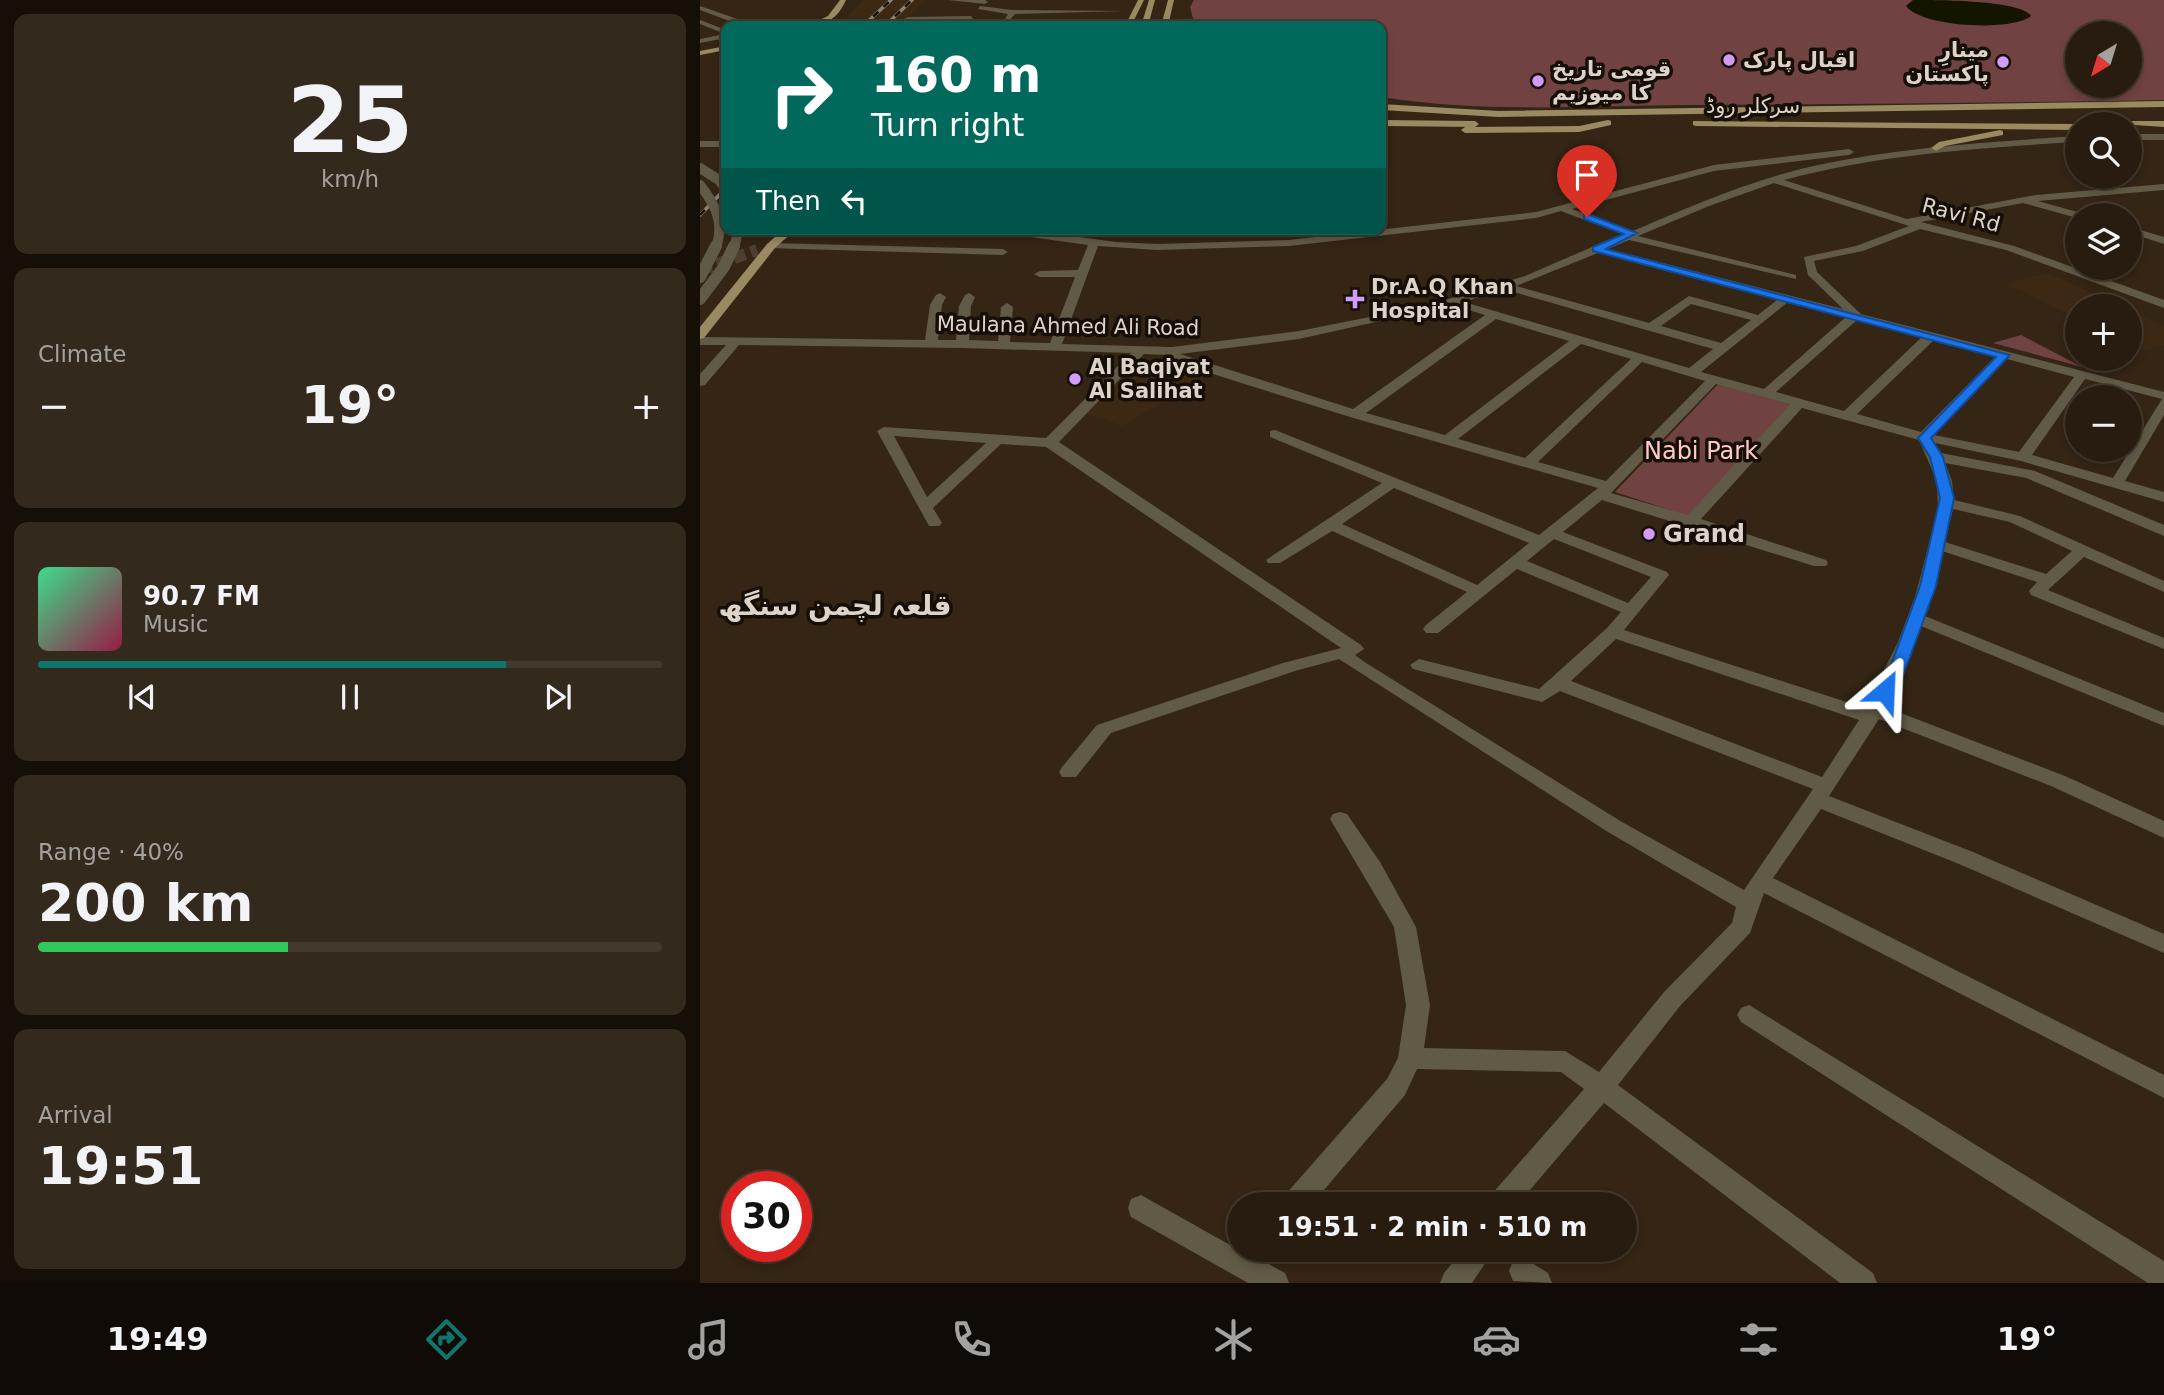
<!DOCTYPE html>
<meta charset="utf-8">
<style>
:root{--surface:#271c0f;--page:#33291d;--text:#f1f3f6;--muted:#a4a19e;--line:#433a2f;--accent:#0f766e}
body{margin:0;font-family:"DejaVu Sans",Vazirmatn,sans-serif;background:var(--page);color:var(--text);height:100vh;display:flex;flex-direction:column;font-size:26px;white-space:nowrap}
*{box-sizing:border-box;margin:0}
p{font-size:23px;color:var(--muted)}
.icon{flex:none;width:38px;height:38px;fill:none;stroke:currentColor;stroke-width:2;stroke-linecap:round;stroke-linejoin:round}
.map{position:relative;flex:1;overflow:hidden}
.panel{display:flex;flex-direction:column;gap:14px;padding:14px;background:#150f08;width:700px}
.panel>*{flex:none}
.top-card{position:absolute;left:21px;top:21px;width:665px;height:214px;border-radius:14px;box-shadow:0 4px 10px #0003,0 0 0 2px var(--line);background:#00695c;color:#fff;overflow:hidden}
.needle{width:46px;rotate:218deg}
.fabs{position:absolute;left:1365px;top:21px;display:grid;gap:14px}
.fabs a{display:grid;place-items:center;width:77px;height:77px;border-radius:50%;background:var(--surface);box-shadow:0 4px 10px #0003,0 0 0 2px var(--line);font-size:35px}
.speed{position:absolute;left:21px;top:1171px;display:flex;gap:14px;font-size:35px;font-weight:700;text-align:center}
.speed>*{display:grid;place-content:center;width:91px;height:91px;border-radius:50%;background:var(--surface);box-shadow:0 4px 10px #0003,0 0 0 2px var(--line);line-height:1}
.speed .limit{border:10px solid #d22;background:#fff;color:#111}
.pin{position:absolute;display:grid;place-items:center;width:60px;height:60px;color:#fff;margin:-72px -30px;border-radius:50% 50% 50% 0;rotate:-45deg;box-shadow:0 0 7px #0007}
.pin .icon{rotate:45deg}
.me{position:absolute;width:77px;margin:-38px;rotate:26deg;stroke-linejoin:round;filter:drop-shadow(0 0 5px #0008)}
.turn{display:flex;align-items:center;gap:24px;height:147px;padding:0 35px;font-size:32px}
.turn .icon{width:91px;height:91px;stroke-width:2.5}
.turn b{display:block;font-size:49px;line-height:60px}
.then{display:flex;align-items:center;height:66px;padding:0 35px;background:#0003;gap:14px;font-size:26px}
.big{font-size:52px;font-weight:700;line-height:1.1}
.panel .widget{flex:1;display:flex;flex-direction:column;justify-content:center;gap:10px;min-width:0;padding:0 24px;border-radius:14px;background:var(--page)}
.panel .dial{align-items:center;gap:0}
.dial b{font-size:91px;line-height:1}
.song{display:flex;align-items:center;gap:21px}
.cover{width:84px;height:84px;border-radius:10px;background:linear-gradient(135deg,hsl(150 70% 55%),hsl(340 70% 35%))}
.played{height:7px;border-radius:4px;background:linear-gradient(90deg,var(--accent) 75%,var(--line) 75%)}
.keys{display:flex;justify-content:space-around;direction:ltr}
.heat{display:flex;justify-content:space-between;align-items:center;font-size:38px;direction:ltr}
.charge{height:10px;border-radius:5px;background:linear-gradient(90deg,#34c759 40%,var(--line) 0)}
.trip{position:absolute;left:527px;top:1192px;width:410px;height:70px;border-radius:35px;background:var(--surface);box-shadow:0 4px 10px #0003,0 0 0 2px var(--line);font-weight:700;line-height:70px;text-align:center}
.menu{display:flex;height:112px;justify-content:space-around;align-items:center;background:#100b06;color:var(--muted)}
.menu .icon{width:49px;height:49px}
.menu .on{color:var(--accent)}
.menu b{font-size:32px;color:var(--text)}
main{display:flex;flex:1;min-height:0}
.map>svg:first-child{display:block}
</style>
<main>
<section class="panel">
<div class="widget dial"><b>25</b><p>km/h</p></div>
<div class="widget"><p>Climate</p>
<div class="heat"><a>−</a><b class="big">19°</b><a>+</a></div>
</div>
<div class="widget">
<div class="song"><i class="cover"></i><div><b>90.7 FM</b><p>Music</p></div></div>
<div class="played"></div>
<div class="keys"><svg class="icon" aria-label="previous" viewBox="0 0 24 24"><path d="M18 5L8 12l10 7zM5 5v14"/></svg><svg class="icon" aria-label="pause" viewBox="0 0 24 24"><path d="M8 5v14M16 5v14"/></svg><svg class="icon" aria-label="next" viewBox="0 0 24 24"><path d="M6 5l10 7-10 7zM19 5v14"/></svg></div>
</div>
<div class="widget"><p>Range · 40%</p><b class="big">200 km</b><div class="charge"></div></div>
<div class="widget"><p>Arrival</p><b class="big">19:51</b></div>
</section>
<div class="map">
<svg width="1464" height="1283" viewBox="0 0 1464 1283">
<rect width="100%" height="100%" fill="#342514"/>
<path fill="#3d2913" d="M164,0H225L199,26H138Z
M1348,273L1421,306H1377V318L1305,284Z
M1430,310L1464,326V345L1446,350L1430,342Z
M438,357L510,375L422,426L404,419L378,414Z"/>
<path fill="#714242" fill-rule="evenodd" d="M494,0H1464V100C1305,103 1146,104 987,105C886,106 781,113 681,97V26H495L490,7ZM1377,33H1430V86H1377Z
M1321,335L1382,367L1293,343Z
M1020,382L1092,402L988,516L915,492Z"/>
<path fill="#131500" d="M1213,0C1237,0 1321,0 1331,16C1311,32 1221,27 1206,6Z"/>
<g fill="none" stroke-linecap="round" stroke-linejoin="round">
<path stroke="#4d3f2f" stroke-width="12" stroke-dasharray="12 6" stroke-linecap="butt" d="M0,270L57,250"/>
<path fill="#615a46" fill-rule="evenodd" d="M248,0H285L288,2L285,4Z
M0,6L52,24L53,26H43L0,10Z
M280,6L312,10L425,11L315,14L309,21L305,19L308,14L278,9Z
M271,16L273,19H204L208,17Z
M0,20L26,30V38L0,43V39L25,34L0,24Z
M290,21L336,22L340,24L338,26H283Z
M380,23H414L418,25L377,26Z
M1430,134H1464V140H1430Z
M1377,136V142C1278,148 1180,154 1084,180L1207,219L1336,195L1464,184V190L1338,201L1381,213L1382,215H1377V218L1323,203L1221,222L1314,246L1464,300V308L1306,250L1220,229L1163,251L1114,261L1117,272L1161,314L1464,392V415L1425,481L1464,492V502L1321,461L1235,443L1241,453L1335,471L1464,525V536L1326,478L1245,463L1252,481L1254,500L1320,516L1464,581V592L1384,557L1348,590L1464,638V649L1331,595L1329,591L1337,582L1242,551L1225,616L1464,713V726L1221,626L1185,707L1365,776L1464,821V838L1351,786L1179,719L1129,796L1273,852L1464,934V953L1259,864L1121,809L1073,878L1464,1075V1098L1064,893L1050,933L980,1006L918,1085L1173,1273L1177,1283H1140L904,1103L818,1204H788L791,1195L884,1089L861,1072L717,1069L705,1095L612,1204H582L585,1195L687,1079L698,1058L706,1005L694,927L630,819L633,814L640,812L647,814L680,862L716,927L730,1005L724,1048L865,1051L899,1072L964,992L1032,923L1036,907L908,832L639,659L595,671L411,733L376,777H362L359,772L362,767L397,725L583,663L641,648L346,447L301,444L233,508L242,523L239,526H229L177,431L184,427L346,438L431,353L262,348L39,345L5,385L0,386V374L26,345H0V337L225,340L230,305L236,295L240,293L246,297L242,305L238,340H256L259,306L265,295L269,293L275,297L271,306L269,340L298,341L301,307L307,303L313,307L310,342L350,343L375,277H340L334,274L340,271L378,270L388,245L294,232L289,229H320L416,242L457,244L589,240L836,212L1014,165L1149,149L1154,152L1149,155L1014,171L872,209L933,231C993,205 1054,179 1118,165C1204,147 1290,142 1377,136ZM1074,183L1209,226L1156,246L1104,257L1108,275L1143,309L908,249L929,240L1096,279V275L938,236L1009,206ZM861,211L922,234L825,276L725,306L599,331L472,347L362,344L398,246L457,250L589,246L836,218ZM898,253L1077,300L1058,315L989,296L949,323L816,286ZM803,289L1013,349L989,368L764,302ZM1088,302L1146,317L1064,389L1001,372ZM991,304L1051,320L1021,343L961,326ZM752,305L785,315L653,409L480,354L599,339ZM796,319L869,341L745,435L666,413ZM1157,320L1222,337L1144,411L1076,392ZM1234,340L1296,356L1221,432L1157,414ZM881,344L931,359L825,458L758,439ZM444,354L467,355L470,359L484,365L650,417L898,488L839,535L575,430L570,431V437L682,483L566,560L568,563H580L632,531L767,592L726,625L723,629L726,633H738L817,569L921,612L907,628L839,689L719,659L710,665L713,669L842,702L860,691L1113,789L1044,890L922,822L666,663L655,655L664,649L661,645L359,442ZM1307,359L1374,377L1319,452L1234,435ZM942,362L1005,381L906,481L838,462ZM1385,379L1462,399L1413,478L1332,455ZM1016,384L1090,404L988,515L911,493ZM1102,408L1219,440L1237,481L1238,510L1215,597L1198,642L1165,708L924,630L969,575L967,572L863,532L902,500L1114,566H1126L1128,563L1126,560L1001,519ZM194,436L286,443L227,497ZM694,488L829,543L777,585L642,524ZM1253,509L1310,522L1372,551L1346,574L1245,542ZM854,539L951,577L928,603L827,561ZM916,639L1159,720L1122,777L871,681Z
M0,141H26V147H0Z
M1430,227L1464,237V244L1430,233Z
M71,243L303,249L308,252L303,255L67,248L66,246Z
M1049,1005L1464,1261V1283H1448L1041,1022L1037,1015L1041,1008Z
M441,1195L539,1250H571L565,1262L585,1273L589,1283H548L431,1217L428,1208L431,1199Z
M763,1250H794L772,1283H740L744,1273Z
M823,1257L848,1273L852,1283L813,1281L809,1271L813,1261Z"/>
<path fill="#998a61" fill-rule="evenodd" d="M140,0H146C138,18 126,26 107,26L128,16Z
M438,0H444L431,26H425Z
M449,0H455L448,26H441Z
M468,0H474L468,26H461Z
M26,46V50L0,55V51Z
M1464,101V107L799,117L681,110V104L799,111Z
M681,120L775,121L779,124L775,127L681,126Z
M908,120L911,121V125L879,132L765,133L761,130L765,127L879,126Z
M993,121L1377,124V130L996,126L993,125Z
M1423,121H1464V127L1419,124Z
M1300,130L1303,131V135L1245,146L1236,151L1231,148L1239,142Z
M84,229H96L75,248L4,338L0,339V327L67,244Z"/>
<g stroke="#8c8073" stroke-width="3.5">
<path id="rail" d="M163,26L191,0
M185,26L212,0
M0,215L26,188"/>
</g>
<use href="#rail" stroke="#160f08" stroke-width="2.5" stroke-dasharray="7" stroke-linecap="butt"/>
<path stroke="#615a46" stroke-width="10" d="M0,168L19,180L26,190
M0,185C15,204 25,223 16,247
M34,247L39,229"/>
<path stroke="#615a46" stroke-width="12" d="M0,277L16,246
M0,299L24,267L34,246"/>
</g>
<path fill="#1a73e8" stroke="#114b97" stroke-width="2" d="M884,215H890L937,233L906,249L1310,355L1231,438L1243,457L1254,498L1236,586L1204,673L1191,695L1185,697L1177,691L1188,673L1220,586L1240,498L1230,457L1218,438L1296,357L893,251V247L924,234L884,219Z"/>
<g fill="#d29cfd" stroke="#160f08" stroke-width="2.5">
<circle cx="1029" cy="60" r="7"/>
<circle cx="1303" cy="62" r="7"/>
<circle cx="838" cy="81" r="7"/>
<path d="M651.5 288.5h7v7h7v7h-7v7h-7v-7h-7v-7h7z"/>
<circle cx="375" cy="379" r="7"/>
<circle cx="949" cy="534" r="7"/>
</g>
<g text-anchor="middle" stroke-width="7" stroke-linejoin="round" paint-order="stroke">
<g font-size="21" font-weight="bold" fill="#ddd3c9" stroke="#160f08" text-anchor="start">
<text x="1289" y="57" text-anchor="end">مینارِ<tspan x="1289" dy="24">پاکستان</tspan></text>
<text x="1043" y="67">اقبال پارک</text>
<text x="852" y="76">قومی تاریخ<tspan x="852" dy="24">کا میوزیم</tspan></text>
<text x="671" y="294">Dr.A.Q Khan<tspan x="671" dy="24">Hospital</tspan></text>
<text x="389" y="374">Al Baqiyat<tspan x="389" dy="24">Al Salihat</tspan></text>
</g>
<g font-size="21" fill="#ddd3c9" stroke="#160f08">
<text x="1053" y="113">سرکلر روڈ</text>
<text transform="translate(1261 215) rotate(15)" y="7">Ravi Rd</text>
<text transform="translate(368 326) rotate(1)" y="7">Maulana Ahmed Ali Road</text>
</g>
<g font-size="24" fill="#fdc8c7" stroke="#160f08">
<text x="1001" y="459">Nabi Park</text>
</g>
<g font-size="24" font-weight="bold" fill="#ddd3c9" stroke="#160f08" text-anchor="start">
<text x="963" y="542">Grand</text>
</g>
<g font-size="28" font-weight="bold" fill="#ddd3c9" stroke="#160f08">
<text x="135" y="615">قلعہ لچمن سنگھ</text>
</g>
</g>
</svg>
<div class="fabs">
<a><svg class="needle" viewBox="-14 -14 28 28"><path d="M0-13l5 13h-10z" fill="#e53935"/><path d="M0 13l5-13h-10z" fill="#a4a19e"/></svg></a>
<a><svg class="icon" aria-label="search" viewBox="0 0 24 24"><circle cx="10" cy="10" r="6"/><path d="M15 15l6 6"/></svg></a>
<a><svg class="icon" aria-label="layers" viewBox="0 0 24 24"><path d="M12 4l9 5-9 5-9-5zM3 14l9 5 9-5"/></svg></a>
<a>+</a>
<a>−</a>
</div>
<div class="speed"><div class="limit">30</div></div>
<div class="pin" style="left:887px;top:217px;background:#d93025"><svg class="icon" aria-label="arrive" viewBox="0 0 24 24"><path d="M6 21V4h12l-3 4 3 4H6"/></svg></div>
<svg class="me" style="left:1185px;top:691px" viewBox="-20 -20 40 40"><path d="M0-17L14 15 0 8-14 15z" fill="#1a73e8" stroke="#fff" stroke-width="4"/></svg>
<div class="trip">19:51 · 2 min · 510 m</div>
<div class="top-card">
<div class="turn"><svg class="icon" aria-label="right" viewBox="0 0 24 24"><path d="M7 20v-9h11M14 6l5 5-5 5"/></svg><div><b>160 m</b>Turn right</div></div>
<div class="then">Then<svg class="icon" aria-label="left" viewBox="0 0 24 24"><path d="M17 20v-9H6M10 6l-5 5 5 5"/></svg></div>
</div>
</div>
</main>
<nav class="menu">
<b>19:49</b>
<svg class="icon on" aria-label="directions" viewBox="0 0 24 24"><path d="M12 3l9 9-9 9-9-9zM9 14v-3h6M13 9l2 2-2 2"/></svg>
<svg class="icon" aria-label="music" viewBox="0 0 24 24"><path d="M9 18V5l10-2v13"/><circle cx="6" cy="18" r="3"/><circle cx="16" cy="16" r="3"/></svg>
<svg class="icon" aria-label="phone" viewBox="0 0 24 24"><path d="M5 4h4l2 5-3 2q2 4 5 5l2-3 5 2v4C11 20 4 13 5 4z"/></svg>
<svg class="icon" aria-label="climate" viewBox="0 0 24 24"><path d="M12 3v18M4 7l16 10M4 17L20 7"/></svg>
<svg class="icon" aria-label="car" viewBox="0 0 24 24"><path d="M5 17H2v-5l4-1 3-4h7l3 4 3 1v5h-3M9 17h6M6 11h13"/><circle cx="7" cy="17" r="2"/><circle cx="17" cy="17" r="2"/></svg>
<svg class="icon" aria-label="filters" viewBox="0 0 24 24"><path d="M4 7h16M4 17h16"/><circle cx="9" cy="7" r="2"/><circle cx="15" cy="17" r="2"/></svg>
<b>19°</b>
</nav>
